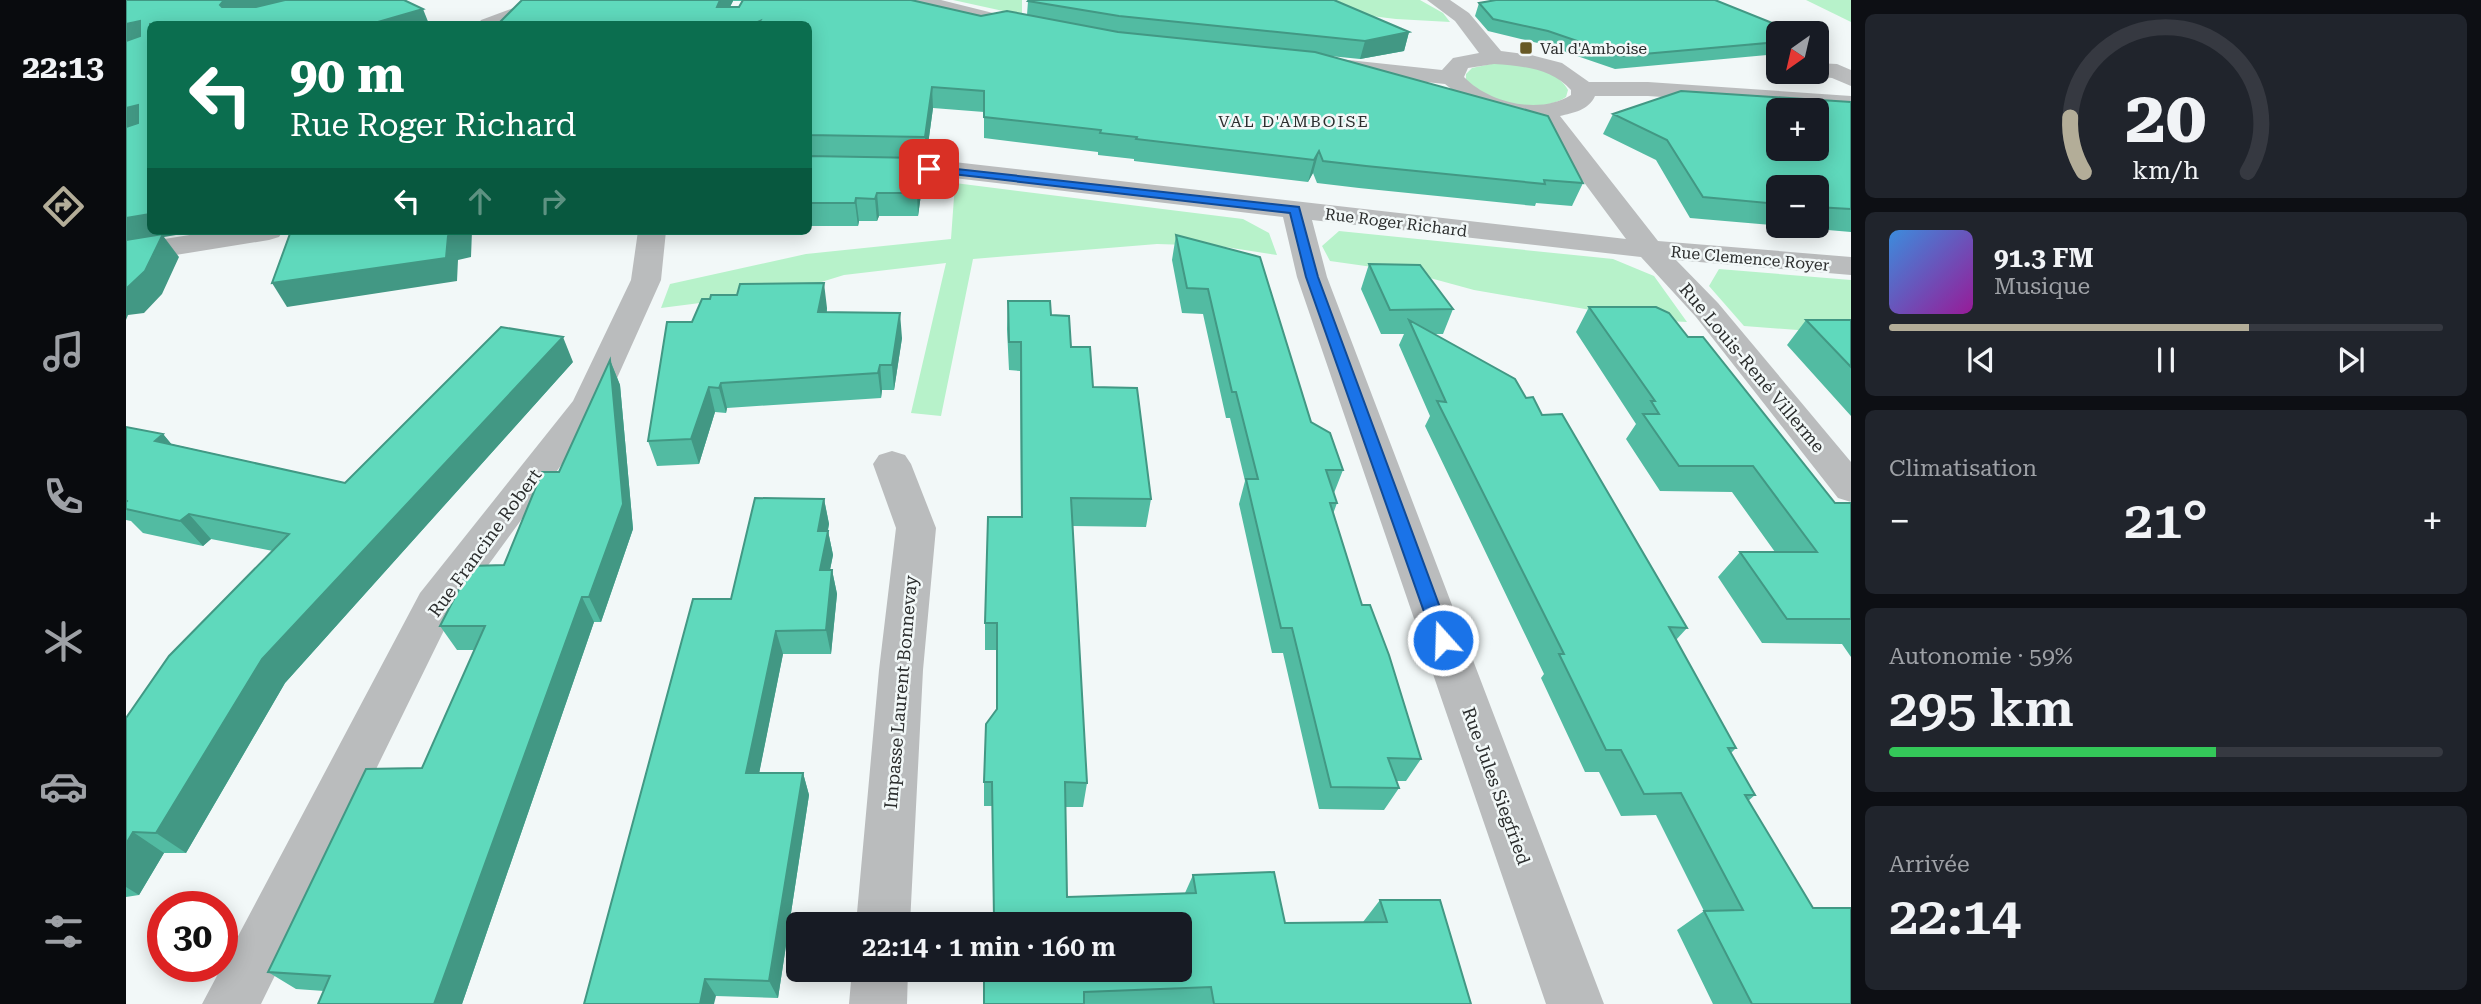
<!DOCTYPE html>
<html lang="fr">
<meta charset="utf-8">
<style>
:root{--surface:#171b24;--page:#20242c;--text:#f1f3f6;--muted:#9ea1a6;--line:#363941;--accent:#b3ad98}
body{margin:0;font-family:"Roboto Serif",serif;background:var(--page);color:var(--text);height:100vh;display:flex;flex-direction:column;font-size:26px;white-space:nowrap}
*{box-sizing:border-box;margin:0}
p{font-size:23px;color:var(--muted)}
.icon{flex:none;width:38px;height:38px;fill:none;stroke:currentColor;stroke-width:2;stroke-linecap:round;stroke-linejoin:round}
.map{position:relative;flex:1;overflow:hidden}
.details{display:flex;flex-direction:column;gap:14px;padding:14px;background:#0d0f14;width:630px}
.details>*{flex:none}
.guide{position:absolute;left:21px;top:21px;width:665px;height:214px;border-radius:10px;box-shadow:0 4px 18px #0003;background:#0b6e4f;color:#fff;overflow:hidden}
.needle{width:46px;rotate:214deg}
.fabs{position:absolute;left:1640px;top:21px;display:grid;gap:14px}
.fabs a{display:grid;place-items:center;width:63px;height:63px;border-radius:10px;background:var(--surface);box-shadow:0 4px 18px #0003;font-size:35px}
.speed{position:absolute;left:21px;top:891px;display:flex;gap:14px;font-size:35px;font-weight:700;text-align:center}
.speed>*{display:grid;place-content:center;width:91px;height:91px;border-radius:50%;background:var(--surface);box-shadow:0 4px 18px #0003;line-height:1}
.speed .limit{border:10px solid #d22;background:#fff;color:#111}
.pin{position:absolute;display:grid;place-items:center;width:60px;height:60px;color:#fff;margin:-30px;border-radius:14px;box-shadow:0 4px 10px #0006}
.me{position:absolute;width:77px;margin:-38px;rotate:340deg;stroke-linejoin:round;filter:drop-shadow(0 0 5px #0008)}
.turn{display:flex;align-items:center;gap:24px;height:147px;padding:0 28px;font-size:32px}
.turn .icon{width:91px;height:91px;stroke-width:2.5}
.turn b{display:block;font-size:49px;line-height:60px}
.lanes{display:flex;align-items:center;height:66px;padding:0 28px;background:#0003;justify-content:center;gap:35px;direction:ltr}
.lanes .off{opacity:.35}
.big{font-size:52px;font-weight:600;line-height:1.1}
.details .tile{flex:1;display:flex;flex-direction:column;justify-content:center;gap:10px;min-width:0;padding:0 24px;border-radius:10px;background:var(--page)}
.details .dial{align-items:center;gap:0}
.dial svg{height:182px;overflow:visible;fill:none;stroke:var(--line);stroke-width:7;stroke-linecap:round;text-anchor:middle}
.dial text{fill:var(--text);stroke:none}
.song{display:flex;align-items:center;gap:21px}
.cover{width:84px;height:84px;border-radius:10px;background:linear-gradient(135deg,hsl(210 70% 55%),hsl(300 70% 35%))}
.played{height:7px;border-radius:4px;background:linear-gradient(90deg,var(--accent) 65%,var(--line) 65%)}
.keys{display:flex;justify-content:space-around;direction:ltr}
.heat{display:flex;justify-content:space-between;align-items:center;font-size:38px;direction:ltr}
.charge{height:10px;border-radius:5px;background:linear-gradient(90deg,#34c759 59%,var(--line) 0)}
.trip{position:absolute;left:660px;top:912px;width:406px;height:70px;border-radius:10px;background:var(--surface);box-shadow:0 4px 18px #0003;font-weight:600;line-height:70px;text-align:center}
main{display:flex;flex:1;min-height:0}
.tab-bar{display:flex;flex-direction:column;width:126px;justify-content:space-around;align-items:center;background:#090b0e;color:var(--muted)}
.tab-bar .icon{width:49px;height:49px}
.tab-bar .active{color:var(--accent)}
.tab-bar b{font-size:32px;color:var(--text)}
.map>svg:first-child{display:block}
</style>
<main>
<nav class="tab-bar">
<b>22:13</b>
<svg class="icon active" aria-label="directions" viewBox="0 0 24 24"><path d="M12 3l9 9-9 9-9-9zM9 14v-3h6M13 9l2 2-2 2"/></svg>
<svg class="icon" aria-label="music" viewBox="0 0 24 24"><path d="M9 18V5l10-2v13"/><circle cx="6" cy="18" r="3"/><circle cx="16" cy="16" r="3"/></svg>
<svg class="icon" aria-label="phone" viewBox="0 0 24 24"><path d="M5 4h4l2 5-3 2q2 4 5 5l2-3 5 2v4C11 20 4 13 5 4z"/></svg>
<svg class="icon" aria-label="climate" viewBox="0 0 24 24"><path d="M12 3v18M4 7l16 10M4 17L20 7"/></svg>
<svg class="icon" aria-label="car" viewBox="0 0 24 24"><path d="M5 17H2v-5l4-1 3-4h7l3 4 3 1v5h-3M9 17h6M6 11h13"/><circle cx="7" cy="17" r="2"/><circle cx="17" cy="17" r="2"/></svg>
<svg class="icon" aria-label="filters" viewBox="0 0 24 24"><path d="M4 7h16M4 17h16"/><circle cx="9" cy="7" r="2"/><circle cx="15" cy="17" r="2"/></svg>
</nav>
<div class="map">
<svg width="1725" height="1004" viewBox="0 0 1725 1004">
<rect width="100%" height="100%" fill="#f2f8f8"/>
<path fill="#b7f2ca" d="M827,0H896V15Z
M1110,0H1294L1317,13L1324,22L1270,19Z
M1680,0H1725V22Z
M1370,63C1394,64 1430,67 1442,90L1440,97C1419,111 1380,107 1358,95C1352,91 1346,85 1340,81V74L1346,68Z
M829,183L1117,219L1143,233L1151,255L1093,246L1031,244L847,259L815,416L785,413L820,263L718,275L666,291L535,308L544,284L680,254L825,239Z
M1213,231L1487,259L1528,276L1561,322L1523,320L1348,290L1282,272L1204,261L1196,246Z
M1593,269L1725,280V334L1618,326L1583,286Z"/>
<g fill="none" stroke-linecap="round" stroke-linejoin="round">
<path fill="#babcbd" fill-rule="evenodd" d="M409,0H438L435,4L380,24H352L355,20Z
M781,0H815L915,25L918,29L915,33L908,35L784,4Z
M1301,0H1324L1343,13L1375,51L1405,55L1436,63L1463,82H1522L1725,96V110L1522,96H1469C1463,110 1447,113 1434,116L1532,241L1725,257V275L1550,260L1592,303L1725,462V502L1712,498L1570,317L1515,257L1186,220L1201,277L1478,1004H1420L1171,277L1157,217L828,178L682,175V159L828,162L1500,239L1411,119L1361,110L1343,103L1319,84L1204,72L1196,70L1193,65L1196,60L1204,58L1316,70L1327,58L1353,53L1329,21ZM1368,64C1396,66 1425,68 1445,90V95C1413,115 1363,103 1338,77L1342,68Z
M1690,63L1711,64L1725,70V86L1706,78L1682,75L1680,72H1690Z
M89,231H157L153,237L143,240L0,263V245Z
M512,231H540L535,280L479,405L325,616L135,1004H76L294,593L447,401L505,280Z
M766,451L779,455L785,464L810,528L797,670L784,924H730L753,670L770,528L747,464L753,455Z
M726,970H782L781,1004H723Z"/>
</g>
<path fill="#52bba2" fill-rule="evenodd" d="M396,0H785L855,16L901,15L902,1L1283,32L1278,51L1234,59L1204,56L1457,183L1446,206L1410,203L1409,206L1233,188L1191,183L1187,173L1182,182L1008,161V159L972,155V152L858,138V112L807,108L800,159H796L797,180L792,216H753L751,221H733L732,226H682V24ZM607,1H616L613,7H604Z
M1353,3L1652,33V54L1489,69L1416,44L1362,31L1349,16Z
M1725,102V232L1564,218L1530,160L1477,134L1487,114ZM1652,187H1690V226H1652Z
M1050,235L1185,422L1217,470L1208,493L1211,503L1207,514L1236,605L1295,759L1280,781H1270L1273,788L1258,810L1193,809L1157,653H1146L1113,504L1119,481L1104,418H1100L1077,314L1056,313L1046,260Z
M1243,264L1327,309L1317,334H1307L1400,398L1416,415L1561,628L1550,640L1610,748L1605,753L1629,795L1622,801L1725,1004H1587L1551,930L1578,911L1530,815L1495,816L1473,772H1459L1415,678L1418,674L1299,426L1304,416L1273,345L1278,334H1255L1235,289Z
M882,301L925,315L945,347L967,387L1025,499L1020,527L946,526L961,783L957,807H939L941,897L1059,893L1067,875L1159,923L1237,922L1254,900L1345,1004H858L868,919L866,806H858V782L871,710L870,650H859V623L895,517L894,371L883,370L881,329Z
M1463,307L1562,337L1709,503H1725V657L1716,644L1636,643L1592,577L1614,552H1649L1606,492L1534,491L1500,439L1510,424L1450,332Z
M701,308V312L776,338L768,390H756L755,398L601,408L600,413L589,412L573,464L531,466L522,441L566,322Z
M1680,320H1725V416L1661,345Z
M484,360L494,385L507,529L475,622H468L336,1004H192L198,991L170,989L142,972L296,768L349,650H331L314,626L378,565L433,472Z
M447,362L159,683L60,853H38L13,895L0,897V718L147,551L85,539L77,546L17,533L5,521L0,520V427L37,434L45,444L219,483Z
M698,499L703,524L702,531L707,555L704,570H706L711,594L705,654H657L633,773H677L683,795L652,998L590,996L458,1004L605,599Z"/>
<path fill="#429884" d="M98,0H175L109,17L94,5Z
M594,0H607V1L595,24L591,7Z
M297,9L303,24H245Z
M14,21L24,39L0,47V24Z
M1283,32L1278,51L1234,59L1239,41Z
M806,87L807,108L800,159L799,137Z
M12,105L24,124L0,133V108Z
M1193,151L1187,173L1182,182L1188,160Z
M796,158L797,180L792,216L791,193Z
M751,193L753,216L751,221L749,199Z
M730,198L733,221L732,226L729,203Z
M24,214V231H63L62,233L38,237L53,257L36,294L18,313L2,315L0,320V218Z
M335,231H346L345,257L332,260L331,281L161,307L146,283L322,236Z
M698,283L701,308L696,336L692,312Z
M774,313L776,338L768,390L766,365Z
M437,337L447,362L159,683L60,853L30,833L136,659Z
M484,360L494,385L507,529L475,622L463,597Z
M754,365L756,390L755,398L752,373Z
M595,383L601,408L600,413L593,388Z
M583,387L589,412L573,464L565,439Z
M37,434L58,459L29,441Z
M698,499L703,524L696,555L692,531Z
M63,514L85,539L77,546L54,521Z
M702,531L707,555L699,594L694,570Z
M706,570L711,594L705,654L700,630Z
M456,597L468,622L336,1004H308Z
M650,631L657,654L629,794L620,773Z
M677,773L683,795L652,998L643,981Z
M7,832L38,853L13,895L0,887V844Z
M579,979L590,996L588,1004H574Z"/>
<path fill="#5fd9bc" stroke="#429884" stroke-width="2" fill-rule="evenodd" d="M0,0H98L94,5L96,7H130L159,0H278L297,9L245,24H24V214L0,218V127L12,123V105L0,108V41L14,36V21L0,24Z
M396,0H594L591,7H613L617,0H785L855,16L881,11L992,32L1189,52L1422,116L1457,183L1418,180L1419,184L1240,166L1197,161L1193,151L1188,160L1010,139L1011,137L974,133L975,130L858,117V91L806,87L799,137L682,135V24H632L634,21L627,24H372Z
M903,0H1208L1283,32L1239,41L993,16L902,1Z
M1370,0H1589L1671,33H1652V42L1495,56L1422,31L1367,19L1353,3Z
M1555,91L1725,102V209L1690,207V187H1652V204L1577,197L1541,140L1487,114ZM1652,110H1690V149H1652Z
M682,156L796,158L791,193H751L749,199L730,198L729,203H682Z
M165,231H335V234L322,236L320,258L146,283Z
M37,234L19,271L0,289V240Z
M1050,235L1134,257L1185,422L1204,433L1217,470H1200L1211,503H1204L1236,605H1244L1263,655L1295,759L1262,758L1273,788L1205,787L1166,628H1155L1120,479H1132L1110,392H1106L1082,289L1061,288Z
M1243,264L1294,265L1327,309L1264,310Z
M698,283L692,312L774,313L766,365H754L752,373L595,383L593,388L583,387L565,439L522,441L541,322H566L576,299H584L585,295H611L614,284Z
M882,301H924L925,315L943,316L945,347H964L967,387L1011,388L1025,499L945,498L961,783L939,782L941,897L1070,893L1067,875L1148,872L1159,923L1261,922L1254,900H1314L1345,1004H1088L1085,987L958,992V1004H858V970H1054V924H857V920L868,919L866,782H858L860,724L871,709V623H859L862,517H896L895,342H883Z
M1463,307H1530L1543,313L1562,337H1577L1709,503H1725V619H1661L1614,552H1691L1627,466H1553L1517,414H1533L1525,401H1529Z
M1283,320L1389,379L1400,398L1407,397L1416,415L1436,414L1561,628L1543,627L1610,748H1602L1629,795H1619L1687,908H1725V1004H1626L1578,911L1617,910L1555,793L1518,794L1495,750H1480L1433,654H1438L1311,401L1320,402Z
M1680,320H1725V367Z
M375,327L437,337L136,659L30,833L7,832L0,844V718L43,656L163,534L63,514L54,521L0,509V502L1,501L0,500V427L37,434L29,441L219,483Z
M484,360L497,504L463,597H456L308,1004H192L204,976L142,972L240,769L296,768L359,626H314L345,566L378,565L416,472H433Z
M629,498L698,499L692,531H702L694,570H706L700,630L650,631L620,773H677L643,981L579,979L574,1004H458L567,599H605Z"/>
<path fill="#1a73e8" stroke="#114b97" stroke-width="2" d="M803,166L1173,207L1192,277L1326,640L1324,646L1317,648L1311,646L1308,640L1180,277L1164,213L800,171L798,169Z"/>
<rect fill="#675825" stroke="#f2f8f8" stroke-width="2.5" x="1393" y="41" width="14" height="14" rx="3.5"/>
<g text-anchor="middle" stroke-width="5" stroke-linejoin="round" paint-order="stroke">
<g font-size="16" fill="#2c2e2e" stroke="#f2f8f8" text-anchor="start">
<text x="1414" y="54">Val d'Amboise</text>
</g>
<g font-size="16" letter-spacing="2" fill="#2c2e2e" stroke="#f2f8f8">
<text x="1168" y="127">VAL D'AMBOISE</text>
</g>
<g font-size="16" fill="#2c2e2e" stroke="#f2f8f8">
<text transform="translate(1270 222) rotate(7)" y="6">Rue Roger Richard</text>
<text transform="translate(1624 258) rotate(5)" y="6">Rue Clemence Royer</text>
</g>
<g font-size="18" fill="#2c2e2e" stroke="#f2f8f8">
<text transform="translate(1626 368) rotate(50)" y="6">Rue Louis-René Villerme</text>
<text transform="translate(359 543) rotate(-54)" y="6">Rue Francine Robert</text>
<text transform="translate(775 692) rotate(-85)" y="6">Impasse Laurent Bonnevay</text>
<text transform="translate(1370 786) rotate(70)" y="6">Rue Jules Siegfried</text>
</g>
</g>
</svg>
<div class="fabs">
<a><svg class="needle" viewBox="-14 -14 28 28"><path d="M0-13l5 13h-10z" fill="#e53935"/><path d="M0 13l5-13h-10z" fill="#9ea1a6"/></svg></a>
<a>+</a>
<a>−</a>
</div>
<div class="speed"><div class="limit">30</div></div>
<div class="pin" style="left:803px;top:169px;background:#d93025"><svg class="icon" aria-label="arrive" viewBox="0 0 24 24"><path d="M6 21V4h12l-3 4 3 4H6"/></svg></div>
<svg class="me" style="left:1317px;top:640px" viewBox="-20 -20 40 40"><circle r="17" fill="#1a73e8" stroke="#fff" stroke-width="3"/><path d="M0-11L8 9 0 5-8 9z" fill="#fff"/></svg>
<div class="trip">22:14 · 1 min · 160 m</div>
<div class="guide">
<div class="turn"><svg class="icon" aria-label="left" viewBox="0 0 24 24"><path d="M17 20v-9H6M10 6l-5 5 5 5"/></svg><div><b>90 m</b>Rue Roger Richard</div></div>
<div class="lanes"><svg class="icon" aria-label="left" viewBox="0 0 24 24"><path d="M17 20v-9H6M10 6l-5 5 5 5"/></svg><svg class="icon off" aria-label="ahead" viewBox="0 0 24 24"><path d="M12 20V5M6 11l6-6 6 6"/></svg><svg class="icon off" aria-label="right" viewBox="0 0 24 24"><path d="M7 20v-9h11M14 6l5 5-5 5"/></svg></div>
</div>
</div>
<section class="details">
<div class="tile dial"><svg viewBox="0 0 100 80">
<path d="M14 69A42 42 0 1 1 86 69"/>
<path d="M14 69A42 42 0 0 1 8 45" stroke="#b3ad98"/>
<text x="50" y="56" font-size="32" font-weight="700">20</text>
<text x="50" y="72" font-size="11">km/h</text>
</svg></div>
<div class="tile">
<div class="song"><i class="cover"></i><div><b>91.3 FM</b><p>Musique</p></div></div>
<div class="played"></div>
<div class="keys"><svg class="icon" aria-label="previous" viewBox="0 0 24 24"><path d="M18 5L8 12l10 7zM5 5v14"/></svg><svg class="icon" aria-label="pause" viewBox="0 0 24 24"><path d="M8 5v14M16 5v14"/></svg><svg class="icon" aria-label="next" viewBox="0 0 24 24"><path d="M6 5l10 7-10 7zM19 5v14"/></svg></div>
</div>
<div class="tile"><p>Climatisation</p>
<div class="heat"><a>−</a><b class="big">21°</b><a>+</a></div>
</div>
<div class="tile"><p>Autonomie · 59%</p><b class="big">295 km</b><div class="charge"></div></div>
<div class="tile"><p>Arrivée</p><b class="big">22:14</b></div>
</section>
</main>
